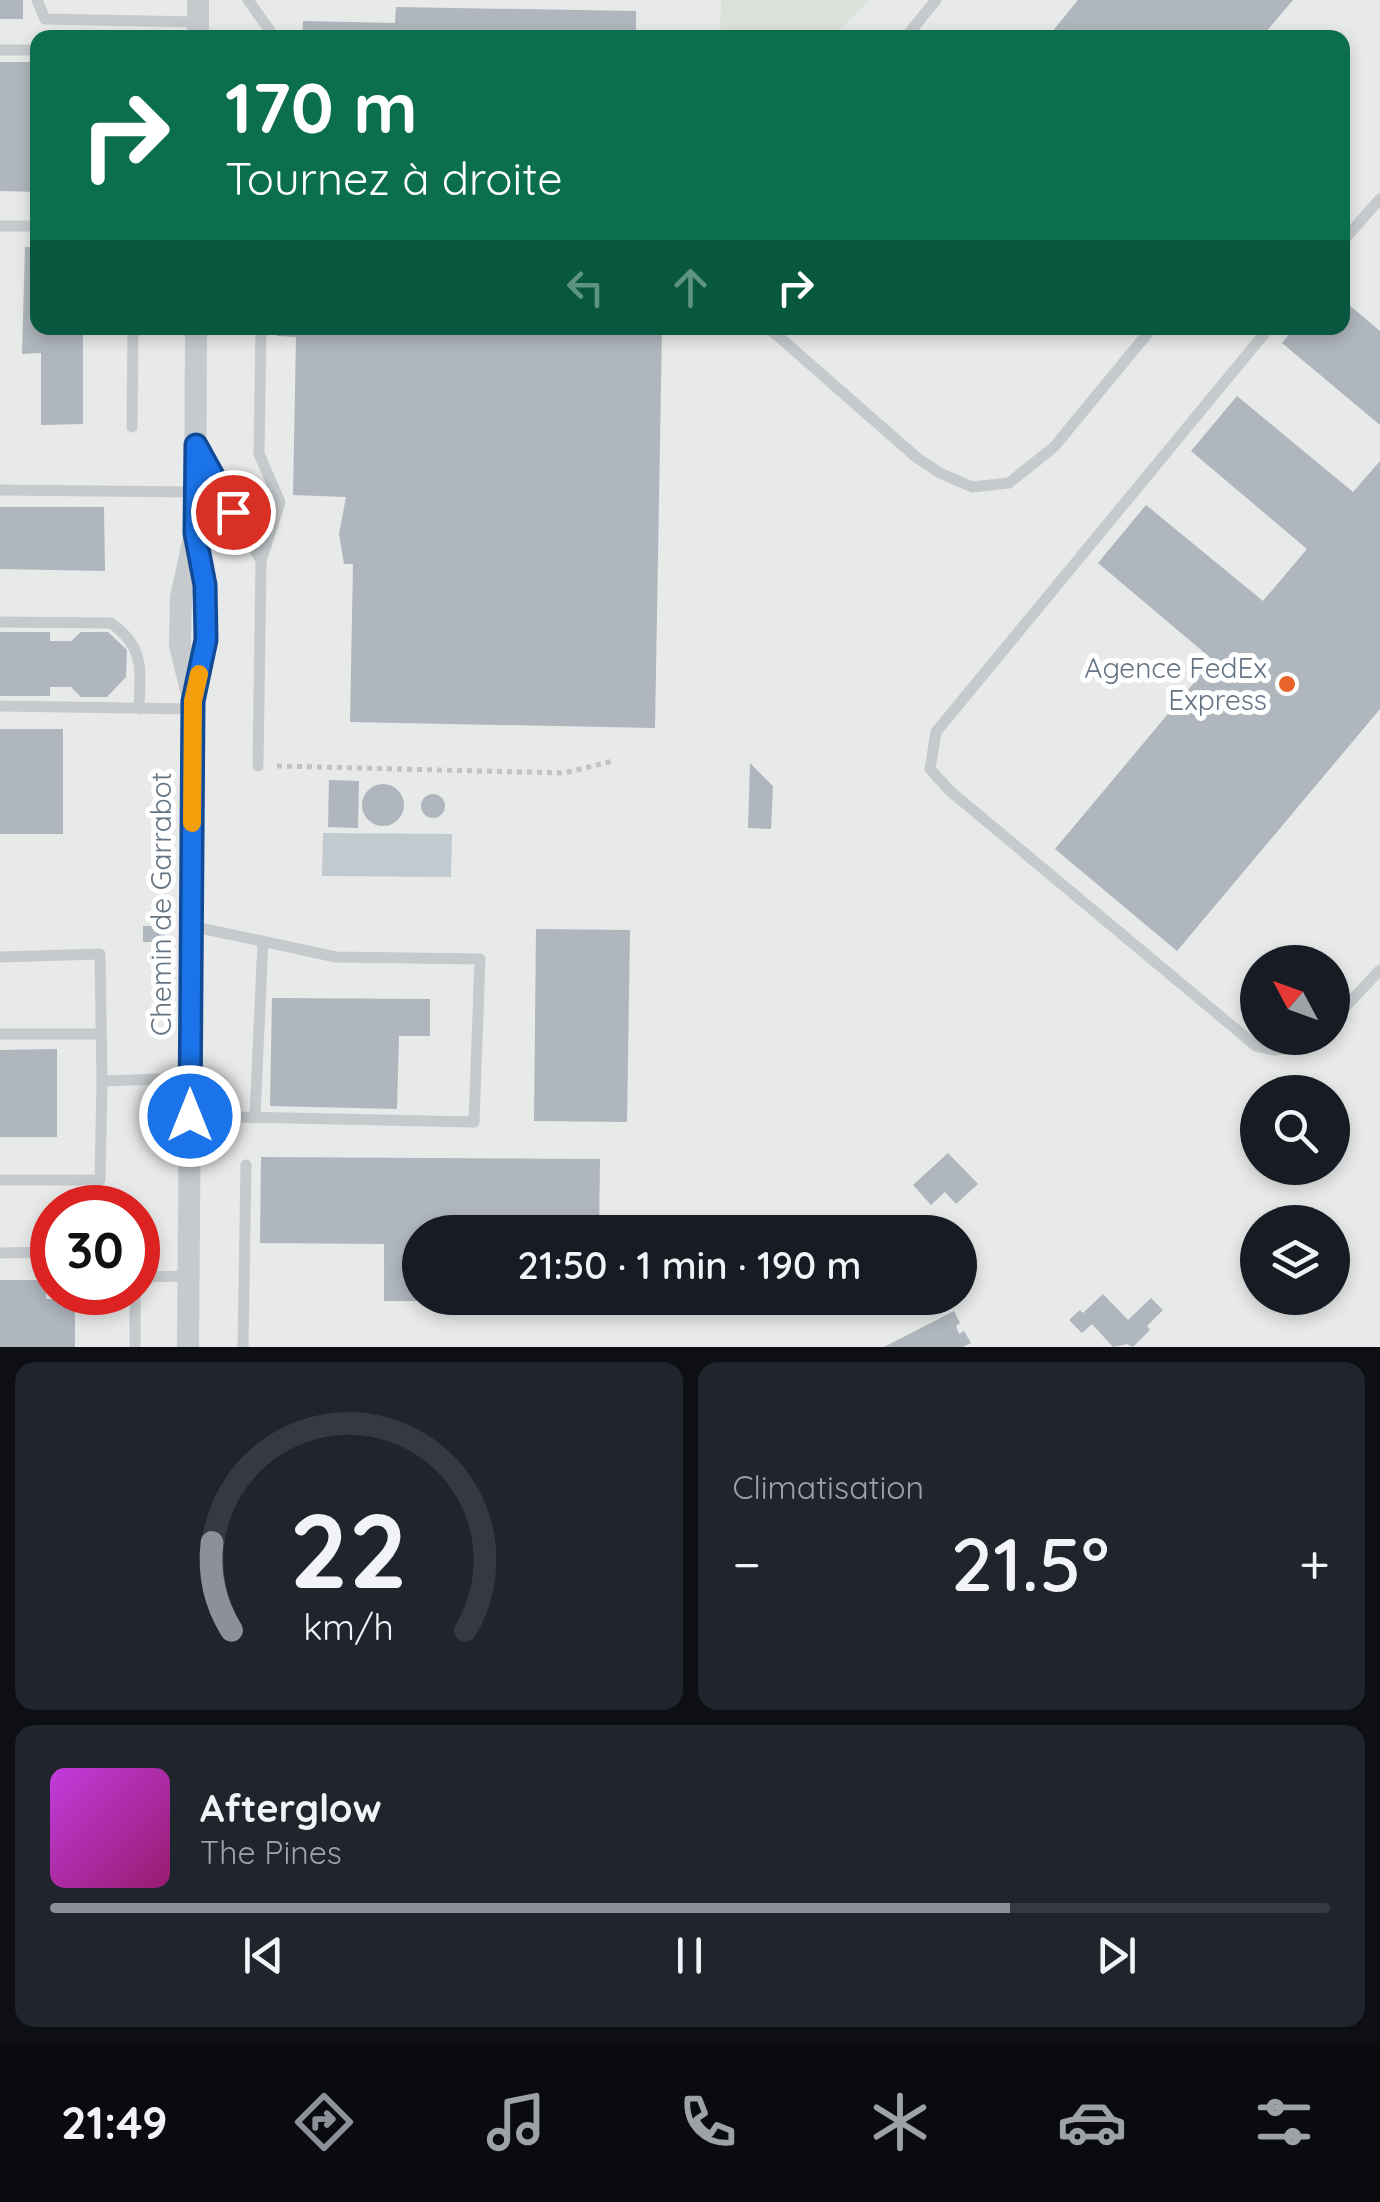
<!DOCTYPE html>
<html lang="fr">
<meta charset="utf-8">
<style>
:root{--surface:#171b24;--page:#20242c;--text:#f1f3f6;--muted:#9ea1a6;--line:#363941;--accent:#8c9099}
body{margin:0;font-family:Quicksand,sans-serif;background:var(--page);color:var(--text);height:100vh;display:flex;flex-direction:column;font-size:38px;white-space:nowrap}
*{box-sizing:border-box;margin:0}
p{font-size:32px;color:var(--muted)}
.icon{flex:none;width:55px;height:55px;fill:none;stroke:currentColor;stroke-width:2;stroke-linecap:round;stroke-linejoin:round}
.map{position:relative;height:1347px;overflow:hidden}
.side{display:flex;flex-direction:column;gap:15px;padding:15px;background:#0d0f14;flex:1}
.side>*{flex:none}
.hud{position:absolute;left:30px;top:30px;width:1320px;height:305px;border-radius:20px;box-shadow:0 5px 15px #0003;background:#0b6e4f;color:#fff;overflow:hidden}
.needle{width:65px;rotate:311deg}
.buttons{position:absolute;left:1240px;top:945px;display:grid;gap:20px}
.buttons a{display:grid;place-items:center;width:110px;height:110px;border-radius:50%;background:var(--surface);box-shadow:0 5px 15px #0003;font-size:50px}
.speed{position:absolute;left:30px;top:1185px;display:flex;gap:20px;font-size:50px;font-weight:700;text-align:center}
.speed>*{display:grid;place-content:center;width:130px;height:130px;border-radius:50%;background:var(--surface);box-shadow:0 5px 15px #0003;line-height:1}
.speed .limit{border:15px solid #d22;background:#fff;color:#111}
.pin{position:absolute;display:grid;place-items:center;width:85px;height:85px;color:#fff;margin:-42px;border:5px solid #fff;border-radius:50%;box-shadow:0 2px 10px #0007}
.me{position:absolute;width:110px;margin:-55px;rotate:0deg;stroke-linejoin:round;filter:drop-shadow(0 0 8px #0008)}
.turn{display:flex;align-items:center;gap:35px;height:210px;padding:0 30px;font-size:45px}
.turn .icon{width:130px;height:130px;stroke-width:2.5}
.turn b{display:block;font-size:70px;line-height:85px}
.lanes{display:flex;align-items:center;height:95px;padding:0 30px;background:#0003;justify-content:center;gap:50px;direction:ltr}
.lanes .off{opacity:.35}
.big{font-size:75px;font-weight:600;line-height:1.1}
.side .widget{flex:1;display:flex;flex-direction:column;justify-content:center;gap:15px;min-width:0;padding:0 35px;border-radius:20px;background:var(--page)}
.side .dial{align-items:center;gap:0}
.dial svg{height:260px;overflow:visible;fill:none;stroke:var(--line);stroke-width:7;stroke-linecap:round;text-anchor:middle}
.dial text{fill:var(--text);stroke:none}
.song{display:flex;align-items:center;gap:30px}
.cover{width:120px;height:120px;border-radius:15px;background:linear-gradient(135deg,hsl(290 70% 55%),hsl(320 70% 35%))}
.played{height:10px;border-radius:5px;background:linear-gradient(90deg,var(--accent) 75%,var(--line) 75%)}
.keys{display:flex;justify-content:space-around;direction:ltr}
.heat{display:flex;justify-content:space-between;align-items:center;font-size:55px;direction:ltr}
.side .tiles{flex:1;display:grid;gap:15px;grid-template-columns:1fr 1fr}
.widget:last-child{grid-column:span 2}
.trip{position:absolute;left:402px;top:1215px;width:575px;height:100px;border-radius:50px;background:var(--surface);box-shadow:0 5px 15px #0003;font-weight:600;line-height:100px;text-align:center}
.tab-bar{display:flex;height:160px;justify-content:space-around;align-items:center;background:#090b0e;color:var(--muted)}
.tab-bar .icon{width:70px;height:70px}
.tab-bar .active{color:var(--accent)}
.tab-bar b{font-size:45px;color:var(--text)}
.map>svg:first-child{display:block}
</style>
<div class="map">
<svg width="1380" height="1347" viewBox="0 0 1380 1347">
<rect width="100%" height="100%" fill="#fafaf8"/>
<path fill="#e8e9e9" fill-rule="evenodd" d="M0,0H1380V1347H0ZM38,38H1342V328H38ZM1258,962H1332V1038H1258ZM1258,1092H1332V1168H1258ZM52,1208H138V1292H52ZM1258,1222H1332V1298H1258ZM420,1232H960V1298H420Z"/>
<path fill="#dbe2d9" d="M721,0H869L834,37L720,38Z"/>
<path fill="#c1cacf" d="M323,833L452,834L451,877L322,876Z"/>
<path fill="#afb6bd" d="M0,0H23V19H0Z
M1078,0H1293L1261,38H1047Z
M396,7L636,11V38H302L303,21L395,23Z
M0,62H38V192L0,191Z
M25,247H38V328L83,329V424L41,425V353L22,354Z
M1342,299L1380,331V425L1282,343L1294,328H1342Z
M277,328H662L655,728L350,722L353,564H344L339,534L346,497L293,495L296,337L277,336Z
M1237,396L1353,492L1380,461V709L1177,951L1055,849L1213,660L1098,563L1146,505L1263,601L1307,549L1191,451Z
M0,507H104L105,571L0,569Z
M0,632H50V641H71L81,632H108L127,650L126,677L107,697H81L71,687H50V696H0Z
M0,729H63V834H0Z
M750,763L773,786L771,829L748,828Z
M329,780L359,781L358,828L328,827Z
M362 805a21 21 0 1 1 42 0a21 21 0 1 1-42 0Z
M421 806a12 12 0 1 1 24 0a12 12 0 1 1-24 0Z
M143,926H165V942H143Z
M536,929L630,930L627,1122L534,1121Z
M272,998L430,999V1036H399L397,1109L270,1106Z
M57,1049V1137H0V1050Z
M948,1153L978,1184L956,1204L945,1192L931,1205L913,1185Z
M261,1157L600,1159L599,1232H420V1298H599V1302L384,1301V1244L260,1243Z
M0,1280H46V1299H75V1347H0Z
M1103,1294L1128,1320L1151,1298L1163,1310L1147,1326L1150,1330L1133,1347L1127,1344L1113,1347L1092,1324L1082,1333L1069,1320L1080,1310L1083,1313Z
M954,1311L960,1323L956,1326L959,1334L964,1331L971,1343L963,1347H884Z"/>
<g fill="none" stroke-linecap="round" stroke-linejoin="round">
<path stroke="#c0c2c5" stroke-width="5" stroke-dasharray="5 5" stroke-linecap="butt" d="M277,766L564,773L613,761"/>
<path stroke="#c6cacd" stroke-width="11" d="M37,0L45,19L198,22
M248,0L275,38
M905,38L936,0
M0,50H38
M0,226H38
M1342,242L1380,199
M769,328L916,457L940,473L972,487L1009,483L1054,447L1152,328
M1269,328L936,732L930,769L950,791L1256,1046L1274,1050L1309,1046L1317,1038
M132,427L133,328
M199,452L261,561
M0,490L195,492
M0,622L111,623C146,648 140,671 139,709
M0,706L193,709
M258,766L261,561L280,502L259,454L261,328
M0,957L100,954L102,1081
M1332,1021L1380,970
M0,1034H101
M190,1116L474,1122L480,959L336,957L191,926
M255,1116L263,941
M0,1180H100L102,1081L190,1078
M0,1253L52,1252
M138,1277L188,1276
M135,1347V1292
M243,1347L246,1165"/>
<path stroke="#c6cacd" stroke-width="22" d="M198,38V0
M191,691L180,645L181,597L195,533L196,328
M188,1347L193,709L206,640L205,585L195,533"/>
</g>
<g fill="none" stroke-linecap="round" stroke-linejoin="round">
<g stroke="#114b97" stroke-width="25">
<path id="route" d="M190,1116L193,701L206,640L205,585L195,533L196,445L233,512"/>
</g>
<use href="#route" stroke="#1a73e8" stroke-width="18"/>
<path stroke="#f59e0b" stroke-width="18" d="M192,823L193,701L199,674"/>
</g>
<circle fill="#e7632b" stroke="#fff" stroke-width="4" cx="1287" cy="684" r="10"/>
<g text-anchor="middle" stroke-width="10" stroke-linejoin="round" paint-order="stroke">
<g font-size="28" fill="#657483" stroke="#fff" text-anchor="end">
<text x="1267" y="678">Agence FedEx<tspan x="1267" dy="32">Express</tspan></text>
</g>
<g font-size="28" fill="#657483" stroke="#fff">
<text transform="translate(161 904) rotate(-90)" y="10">Chemin de Garrabot</text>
</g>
</g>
</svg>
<div class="buttons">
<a><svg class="needle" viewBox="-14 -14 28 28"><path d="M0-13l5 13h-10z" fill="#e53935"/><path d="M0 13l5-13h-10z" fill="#9ea1a6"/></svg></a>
<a><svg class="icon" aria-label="search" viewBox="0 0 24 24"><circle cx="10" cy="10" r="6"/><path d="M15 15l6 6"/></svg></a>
<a><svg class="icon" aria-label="layers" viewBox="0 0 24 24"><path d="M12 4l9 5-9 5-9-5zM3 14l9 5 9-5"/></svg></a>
</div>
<div class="speed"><div class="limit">30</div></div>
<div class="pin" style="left:233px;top:512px;background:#d93025"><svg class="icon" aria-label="arrive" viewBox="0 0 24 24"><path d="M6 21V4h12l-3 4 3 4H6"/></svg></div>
<svg class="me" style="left:190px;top:1116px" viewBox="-20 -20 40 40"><circle r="17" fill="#1a73e8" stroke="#fff" stroke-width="3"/><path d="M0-11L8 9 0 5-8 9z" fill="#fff"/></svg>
<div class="trip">21:50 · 1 min · 190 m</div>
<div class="hud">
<div class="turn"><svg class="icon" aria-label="right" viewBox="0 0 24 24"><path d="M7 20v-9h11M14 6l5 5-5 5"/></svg><div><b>170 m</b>Tournez à droite</div></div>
<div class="lanes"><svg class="icon off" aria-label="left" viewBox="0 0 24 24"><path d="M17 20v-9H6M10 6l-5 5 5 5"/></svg><svg class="icon off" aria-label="ahead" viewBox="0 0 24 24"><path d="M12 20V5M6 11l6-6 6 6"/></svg><svg class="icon" aria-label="right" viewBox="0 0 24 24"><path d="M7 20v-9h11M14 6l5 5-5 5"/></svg></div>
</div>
</div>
<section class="side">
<div class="tiles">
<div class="widget dial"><svg viewBox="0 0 100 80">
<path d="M14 69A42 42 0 1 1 86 69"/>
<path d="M14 69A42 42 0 0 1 8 42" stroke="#8c9099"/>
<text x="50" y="56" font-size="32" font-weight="700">22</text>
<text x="50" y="72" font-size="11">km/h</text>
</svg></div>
<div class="widget"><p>Climatisation</p>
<div class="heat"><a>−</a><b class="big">21.5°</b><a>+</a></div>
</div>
<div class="widget">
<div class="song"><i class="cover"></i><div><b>Afterglow</b><p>The Pines</p></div></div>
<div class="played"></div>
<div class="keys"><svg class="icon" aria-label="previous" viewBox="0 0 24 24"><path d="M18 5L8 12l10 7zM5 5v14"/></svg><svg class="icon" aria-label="pause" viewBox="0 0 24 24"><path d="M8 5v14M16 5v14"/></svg><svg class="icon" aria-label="next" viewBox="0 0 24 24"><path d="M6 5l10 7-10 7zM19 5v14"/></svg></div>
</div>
</div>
</section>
<nav class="tab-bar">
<b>21:49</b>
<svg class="icon active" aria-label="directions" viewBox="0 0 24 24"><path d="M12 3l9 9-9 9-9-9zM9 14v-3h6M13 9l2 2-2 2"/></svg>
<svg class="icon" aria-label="music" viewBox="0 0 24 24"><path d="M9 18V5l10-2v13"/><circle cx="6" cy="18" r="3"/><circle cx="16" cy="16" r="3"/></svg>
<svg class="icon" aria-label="phone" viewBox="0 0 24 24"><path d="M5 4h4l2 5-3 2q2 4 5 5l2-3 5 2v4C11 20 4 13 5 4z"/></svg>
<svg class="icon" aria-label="climate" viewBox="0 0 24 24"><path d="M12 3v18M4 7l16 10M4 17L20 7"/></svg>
<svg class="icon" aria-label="car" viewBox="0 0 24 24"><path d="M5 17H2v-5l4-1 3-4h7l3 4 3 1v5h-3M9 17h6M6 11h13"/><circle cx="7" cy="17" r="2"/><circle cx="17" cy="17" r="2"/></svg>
<svg class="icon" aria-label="filters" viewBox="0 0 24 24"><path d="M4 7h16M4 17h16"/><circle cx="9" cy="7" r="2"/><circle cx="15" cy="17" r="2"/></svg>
</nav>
